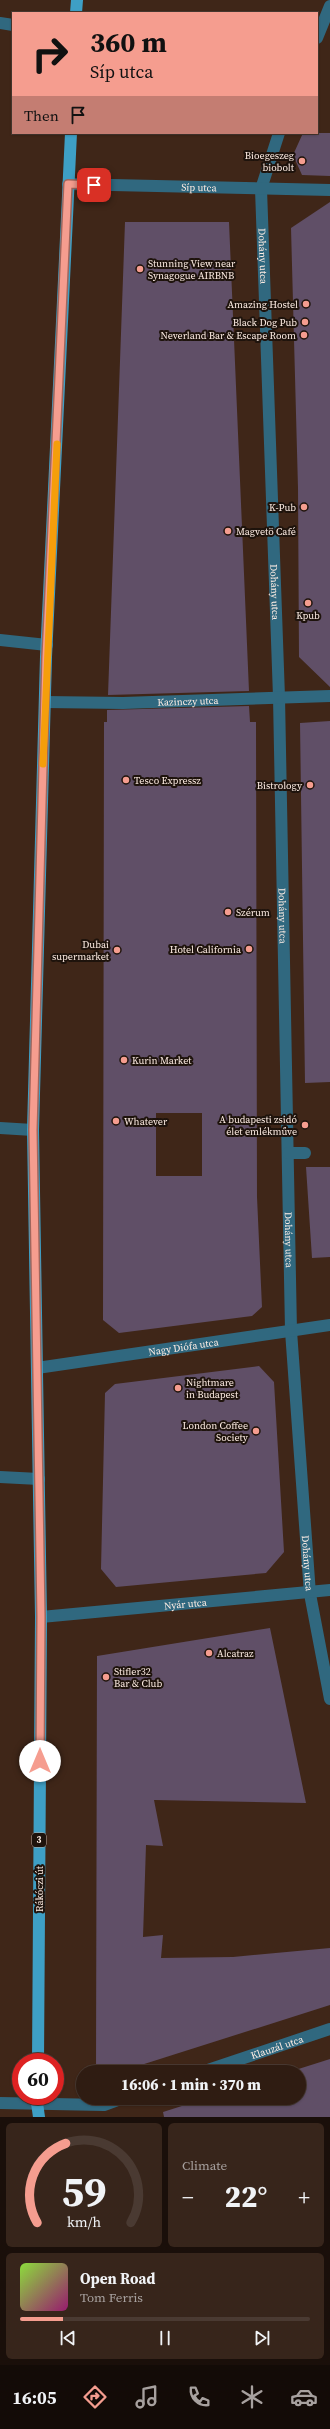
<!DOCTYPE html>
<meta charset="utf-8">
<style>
:root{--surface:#2f1c12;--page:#37251b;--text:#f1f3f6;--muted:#a7a19f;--line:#4a3a32;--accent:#f59d8f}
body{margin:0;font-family:"Source Serif 4",serif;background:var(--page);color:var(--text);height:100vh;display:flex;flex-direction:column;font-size:15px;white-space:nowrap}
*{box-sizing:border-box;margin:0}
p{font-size:13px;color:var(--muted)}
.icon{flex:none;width:22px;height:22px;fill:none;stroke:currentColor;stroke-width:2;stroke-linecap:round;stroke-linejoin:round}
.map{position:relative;height:2117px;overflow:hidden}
.sheet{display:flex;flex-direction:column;gap:6px;padding:6px;background:#1a0f0a;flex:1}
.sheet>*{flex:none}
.hud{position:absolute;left:12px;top:12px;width:306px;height:122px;border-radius:0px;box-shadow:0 1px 3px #0004,0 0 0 1px var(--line);background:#f59d8f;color:#111;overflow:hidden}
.speed{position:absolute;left:12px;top:2053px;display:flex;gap:8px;font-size:20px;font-weight:700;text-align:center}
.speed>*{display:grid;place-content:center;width:52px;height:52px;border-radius:50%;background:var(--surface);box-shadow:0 1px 3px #0004,0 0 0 1px var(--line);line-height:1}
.speed .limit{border:6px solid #d22;background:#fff;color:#111}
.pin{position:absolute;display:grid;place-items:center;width:34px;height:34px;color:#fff;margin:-17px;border-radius:8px;box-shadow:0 2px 6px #0006}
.me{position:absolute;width:44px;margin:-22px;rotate:0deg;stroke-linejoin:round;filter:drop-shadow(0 0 3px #0008)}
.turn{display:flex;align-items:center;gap:14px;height:84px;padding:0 12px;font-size:18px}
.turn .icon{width:52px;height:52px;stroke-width:2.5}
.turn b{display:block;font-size:28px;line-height:34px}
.then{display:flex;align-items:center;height:38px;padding:0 12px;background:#0003;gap:8px;font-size:15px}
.big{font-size:30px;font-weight:800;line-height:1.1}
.sheet .card{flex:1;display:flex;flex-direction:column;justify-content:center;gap:6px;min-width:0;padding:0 14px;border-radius:6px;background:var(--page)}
.sheet .dial{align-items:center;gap:0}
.dial svg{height:104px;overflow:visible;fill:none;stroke:var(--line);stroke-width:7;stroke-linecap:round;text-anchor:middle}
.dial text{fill:var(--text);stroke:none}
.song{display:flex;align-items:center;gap:12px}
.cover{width:48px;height:48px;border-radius:6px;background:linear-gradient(135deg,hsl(90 70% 55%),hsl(320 70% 35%))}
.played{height:4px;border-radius:2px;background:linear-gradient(90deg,var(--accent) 15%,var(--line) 15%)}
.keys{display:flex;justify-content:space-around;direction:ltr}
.heat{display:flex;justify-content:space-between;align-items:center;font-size:22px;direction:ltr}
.sheet .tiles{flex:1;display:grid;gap:6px;grid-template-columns:1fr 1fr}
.card:last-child{grid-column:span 2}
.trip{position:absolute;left:76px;top:2065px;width:230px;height:40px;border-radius:20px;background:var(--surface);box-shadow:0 1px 3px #0004,0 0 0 1px var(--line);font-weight:800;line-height:40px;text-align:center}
.tabs{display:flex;height:64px;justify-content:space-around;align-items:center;background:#130b07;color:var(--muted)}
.tabs .icon{width:28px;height:28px}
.tabs .current{color:var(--accent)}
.tabs b{font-size:18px;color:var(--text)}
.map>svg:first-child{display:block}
</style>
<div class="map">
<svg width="330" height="2117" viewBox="0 0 330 2117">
<rect width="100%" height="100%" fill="#3f2618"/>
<path fill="#604f67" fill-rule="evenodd" d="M303,133H330V176L302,175L293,155Z
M330,202V687L299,657L298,488L291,228Z
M125,222H229L249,691L108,695Z
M249,706L250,722H256L257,1197L262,1307L252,1316L119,1333L103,1320L104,722H107V710ZM156,1113H202V1176H156Z
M330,721V1082L305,1083L300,723Z
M306,1167H330V1257L312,1258Z
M259,1366L274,1382L284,1552L266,1573L116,1587L101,1569L105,1393L115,1384Z
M270,1628L306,1803L154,1800L163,1846L146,1845L143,1937L163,1935L161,1958L233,1957L330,1948V2005L119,2072H96L97,1656Z
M330,2059V2117H164L163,2112L207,2098H299V2072H289Z"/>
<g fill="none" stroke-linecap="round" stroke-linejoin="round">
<g stroke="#30687f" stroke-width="12">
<path d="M0,23L13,25"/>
<path d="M317,38L330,6"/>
<path id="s1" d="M279,133L261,189L279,697L291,1331L310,1594L330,1699"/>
<path id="s2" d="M68,184L330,190"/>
<path d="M0,640L47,645"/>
<path id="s3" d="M45,702L123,703L330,696"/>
<path d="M0,1128L33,1130"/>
<path d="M288,1153H305"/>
<path id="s4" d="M37,1368L330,1325"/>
<path d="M0,1477L39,1479"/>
<path id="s5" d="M41,1617L330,1590"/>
<path id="s6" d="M202,2072L330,2029"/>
<path d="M0,2103L104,2105L123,2098"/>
</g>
<path stroke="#3e9fc5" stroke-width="12" d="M76,13L77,0
M38,2062L41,1617L33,1130L46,657L71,133
M36,2096L39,2117"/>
</g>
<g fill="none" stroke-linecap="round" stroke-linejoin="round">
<g stroke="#9f665d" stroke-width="10">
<path id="route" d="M40,1761L41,1617L33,1130L46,657L68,184L94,185"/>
</g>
<use href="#route" stroke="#f59d8f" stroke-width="7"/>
<path stroke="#f59e0b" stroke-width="7" d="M43,764L57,444"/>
</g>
<g fill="#f59d8f" stroke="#1e130c" stroke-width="1.5">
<circle cx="302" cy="161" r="4"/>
<circle cx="140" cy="269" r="4"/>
<circle cx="306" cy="304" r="4"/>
<circle cx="305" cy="322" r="4"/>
<circle cx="304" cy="335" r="4"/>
<circle cx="304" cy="507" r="4"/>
<circle cx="228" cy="531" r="4"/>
<circle cx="308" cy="603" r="4"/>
<circle cx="126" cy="780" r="4"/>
<circle cx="310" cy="785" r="4"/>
<circle cx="228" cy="912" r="4"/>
<circle cx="249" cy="949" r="4"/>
<circle cx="117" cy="950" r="4"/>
<circle cx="124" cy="1060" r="4"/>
<circle cx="116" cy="1121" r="4"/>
<circle cx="305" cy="1125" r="4"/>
<circle cx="178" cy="1388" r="4"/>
<circle cx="256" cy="1431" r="4"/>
<circle cx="209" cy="1653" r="4"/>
<circle cx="106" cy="1677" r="4"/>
</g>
<g text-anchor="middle" stroke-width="4" stroke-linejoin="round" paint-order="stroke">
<rect fill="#1e130c" stroke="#bcaca4" stroke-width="1" x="32" y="1833" width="14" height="14" rx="3"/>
<g font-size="9" font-weight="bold" fill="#ffeee5">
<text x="39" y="1843">3</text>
</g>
<g font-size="10" fill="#ffeee5" stroke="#1e130c" text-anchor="end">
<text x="294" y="159">Bioegeszeg<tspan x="294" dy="12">biobolt</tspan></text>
<text x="148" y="267" text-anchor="start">Stunning View near<tspan x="148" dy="12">Synagogue AIRBNB</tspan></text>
<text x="298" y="308">Amazing Hostel</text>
<text x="297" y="326">Black Dog Pub</text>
<text x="296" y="339">Neverland Bar &amp; Escape Room</text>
<text x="296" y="511">K-Pub</text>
<text x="236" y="535" text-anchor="start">Magvetö Café</text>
<text x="308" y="619" text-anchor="middle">Kpub</text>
<text x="134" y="784" text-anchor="start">Tesco Expressz</text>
<text x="302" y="789">Bistrology</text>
<text x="236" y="916" text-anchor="start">Szérum</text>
<text x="109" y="948">Dubai<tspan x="109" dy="12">supermarket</tspan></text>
<text x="241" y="953">Hotel California</text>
<text x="132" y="1064" text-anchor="start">Kurin Market</text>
<text x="297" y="1123">A budapesti zsidó<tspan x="297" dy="12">élet emlékműve</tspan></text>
<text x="124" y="1125" text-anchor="start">Whatever</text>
<text x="186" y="1386" text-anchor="start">Nightmare<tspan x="186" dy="12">in Budapest</tspan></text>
<text x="248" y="1429">London Coffee<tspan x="248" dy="12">Society</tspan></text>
<text x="217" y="1657" text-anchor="start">Alcatraz</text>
<text x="114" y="1675" text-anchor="start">Stifler32<tspan x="114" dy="12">Bar &amp; Club</tspan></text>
</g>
<g font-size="10" fill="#ffeee5" stroke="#1e130c">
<text dy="4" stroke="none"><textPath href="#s2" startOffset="131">Síp utca</textPath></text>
<text dy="4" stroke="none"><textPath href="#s1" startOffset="126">Dohány utca</textPath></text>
<text dy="4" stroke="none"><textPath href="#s1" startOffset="462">Dohány utca</textPath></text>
<text dy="4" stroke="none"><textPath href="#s3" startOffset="143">Kazinczy utca</textPath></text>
<text dy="4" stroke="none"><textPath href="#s1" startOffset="786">Dohány utca</textPath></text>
<text dy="4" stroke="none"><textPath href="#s1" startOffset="1110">Dohány utca</textPath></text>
<text dy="4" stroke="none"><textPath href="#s4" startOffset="148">Nagy Diófa utca</textPath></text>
<text dy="4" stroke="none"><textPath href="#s1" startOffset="1434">Dohány utca</textPath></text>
<text dy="4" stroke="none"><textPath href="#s5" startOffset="145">Nyár utca</textPath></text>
<text transform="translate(39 1889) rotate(-90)" y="4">Rákóczi út</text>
<text dy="4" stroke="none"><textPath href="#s6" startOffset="79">Klauzál utca</textPath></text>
</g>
</g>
</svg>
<div class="speed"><div class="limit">60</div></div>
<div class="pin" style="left:94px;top:185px;background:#d93025"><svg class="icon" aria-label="arrive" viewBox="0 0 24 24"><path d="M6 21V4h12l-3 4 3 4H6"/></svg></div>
<svg class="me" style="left:40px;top:1761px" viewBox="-20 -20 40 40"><circle r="19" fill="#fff"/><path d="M0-13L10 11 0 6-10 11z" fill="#f59d8f"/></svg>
<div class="trip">16:06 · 1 min · 370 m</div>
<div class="hud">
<div class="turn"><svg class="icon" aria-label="right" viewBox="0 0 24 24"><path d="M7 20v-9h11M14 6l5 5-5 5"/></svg><div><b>360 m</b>Síp utca</div></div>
<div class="then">Then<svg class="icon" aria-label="arrive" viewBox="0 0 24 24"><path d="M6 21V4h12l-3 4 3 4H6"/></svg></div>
</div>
</div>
<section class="sheet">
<div class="tiles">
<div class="card dial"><svg viewBox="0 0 100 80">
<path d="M14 69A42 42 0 1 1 86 69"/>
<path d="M14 69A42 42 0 0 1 36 8" stroke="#f59d8f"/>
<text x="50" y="56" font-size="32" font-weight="700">59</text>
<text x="50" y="72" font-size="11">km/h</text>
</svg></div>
<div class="card"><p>Climate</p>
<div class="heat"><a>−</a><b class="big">22°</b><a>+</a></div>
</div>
<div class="card">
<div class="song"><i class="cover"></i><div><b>Open Road</b><p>Tom Ferris</p></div></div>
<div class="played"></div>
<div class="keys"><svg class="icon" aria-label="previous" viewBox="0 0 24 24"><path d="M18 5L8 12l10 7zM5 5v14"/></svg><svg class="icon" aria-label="pause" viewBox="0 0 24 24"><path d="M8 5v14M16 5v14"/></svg><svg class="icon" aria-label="next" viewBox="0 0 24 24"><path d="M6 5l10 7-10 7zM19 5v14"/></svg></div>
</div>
</div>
</section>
<nav class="tabs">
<b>16:05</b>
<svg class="icon current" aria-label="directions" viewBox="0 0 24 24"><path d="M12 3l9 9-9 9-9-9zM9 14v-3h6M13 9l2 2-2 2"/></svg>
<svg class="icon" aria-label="music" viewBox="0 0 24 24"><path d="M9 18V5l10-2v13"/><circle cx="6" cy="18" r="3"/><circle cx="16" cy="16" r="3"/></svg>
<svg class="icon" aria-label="phone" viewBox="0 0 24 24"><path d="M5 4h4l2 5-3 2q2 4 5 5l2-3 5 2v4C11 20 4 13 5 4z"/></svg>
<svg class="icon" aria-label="climate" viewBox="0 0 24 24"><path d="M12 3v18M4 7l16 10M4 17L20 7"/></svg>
<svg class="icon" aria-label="car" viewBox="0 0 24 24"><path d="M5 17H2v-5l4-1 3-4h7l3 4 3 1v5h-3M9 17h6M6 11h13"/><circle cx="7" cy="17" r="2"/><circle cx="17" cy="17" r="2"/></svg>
</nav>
